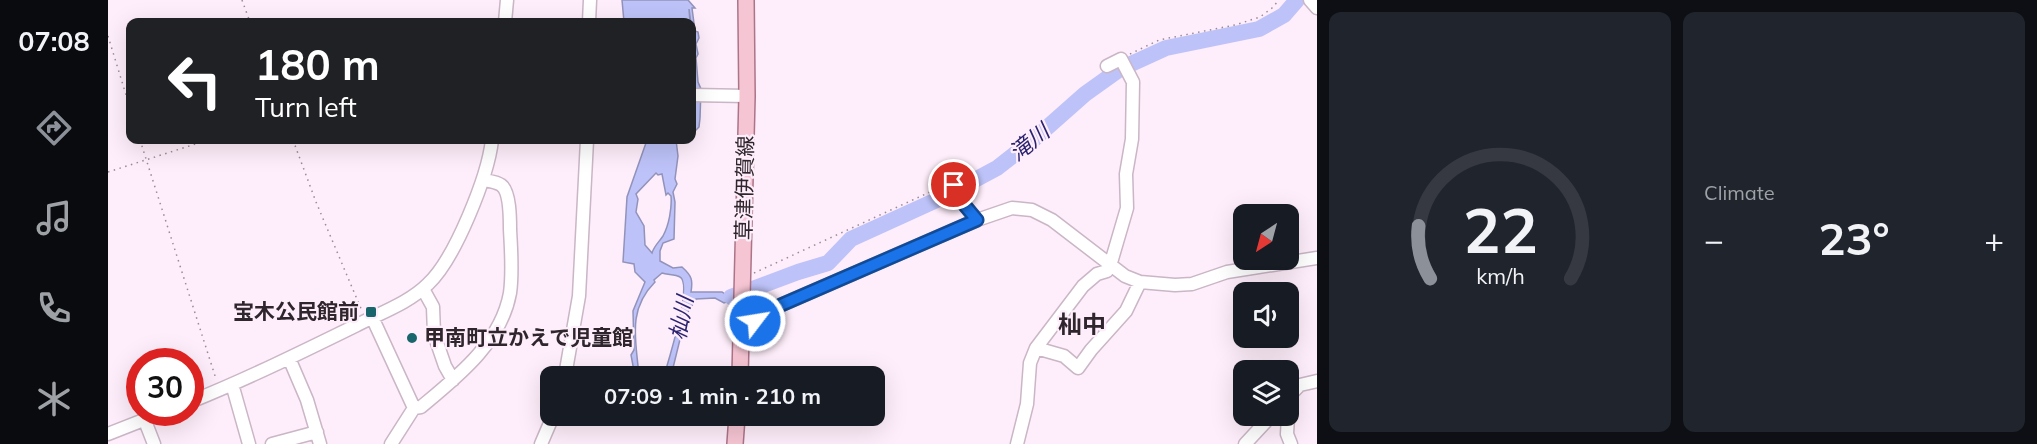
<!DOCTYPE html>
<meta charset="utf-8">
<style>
:root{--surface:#171b24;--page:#20242c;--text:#f1f3f6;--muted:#9ea1a6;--line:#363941;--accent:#8c9099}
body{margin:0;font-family:Mulish,"Noto Sans JP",sans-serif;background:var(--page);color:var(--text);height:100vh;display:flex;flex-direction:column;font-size:22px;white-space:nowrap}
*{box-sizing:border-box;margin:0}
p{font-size:20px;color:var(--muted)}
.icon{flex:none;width:33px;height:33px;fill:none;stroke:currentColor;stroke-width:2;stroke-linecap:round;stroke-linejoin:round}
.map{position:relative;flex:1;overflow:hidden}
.drawer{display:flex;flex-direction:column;gap:12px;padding:12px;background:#0d0f14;width:720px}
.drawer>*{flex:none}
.guide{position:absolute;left:18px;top:18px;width:570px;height:126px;border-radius:12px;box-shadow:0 6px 24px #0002;background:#202124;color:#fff;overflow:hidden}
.needle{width:39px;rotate:216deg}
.controls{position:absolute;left:1125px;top:204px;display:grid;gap:12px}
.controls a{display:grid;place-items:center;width:66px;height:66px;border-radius:12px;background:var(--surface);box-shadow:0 6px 24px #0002;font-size:30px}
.speed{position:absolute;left:18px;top:348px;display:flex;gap:12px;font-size:30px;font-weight:700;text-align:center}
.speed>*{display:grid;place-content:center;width:78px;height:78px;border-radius:50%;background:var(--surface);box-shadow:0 6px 24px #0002;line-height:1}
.speed .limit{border:9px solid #d22;background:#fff;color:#111}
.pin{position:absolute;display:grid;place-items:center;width:51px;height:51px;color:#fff;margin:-26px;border:3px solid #fff;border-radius:50%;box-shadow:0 2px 6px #0007}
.me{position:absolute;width:66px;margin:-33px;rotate:59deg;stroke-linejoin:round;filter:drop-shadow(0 0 4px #0008)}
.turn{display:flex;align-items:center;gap:21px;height:126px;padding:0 30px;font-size:27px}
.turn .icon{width:78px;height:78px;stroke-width:2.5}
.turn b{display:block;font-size:42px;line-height:51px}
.big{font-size:45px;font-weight:700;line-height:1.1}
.drawer .widget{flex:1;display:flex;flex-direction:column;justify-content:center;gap:9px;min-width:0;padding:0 21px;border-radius:12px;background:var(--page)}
.drawer .dial{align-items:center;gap:0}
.dial svg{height:156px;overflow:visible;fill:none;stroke:var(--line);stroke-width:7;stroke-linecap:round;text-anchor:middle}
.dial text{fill:var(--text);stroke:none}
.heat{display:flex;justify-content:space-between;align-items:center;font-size:33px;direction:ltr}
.drawer .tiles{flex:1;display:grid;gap:12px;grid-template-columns:repeat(2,1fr)}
.trip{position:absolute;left:432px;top:366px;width:345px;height:60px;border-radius:12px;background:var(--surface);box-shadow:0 6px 24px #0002;font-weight:700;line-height:60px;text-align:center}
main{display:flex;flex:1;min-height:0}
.tab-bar{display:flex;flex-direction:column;width:108px;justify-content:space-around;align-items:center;background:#090b0e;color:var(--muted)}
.tab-bar .icon{width:42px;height:42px}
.tab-bar .active{color:var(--accent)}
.tab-bar b{font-size:27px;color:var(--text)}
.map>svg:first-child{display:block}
</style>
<main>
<nav class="tab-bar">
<b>07:08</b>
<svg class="icon active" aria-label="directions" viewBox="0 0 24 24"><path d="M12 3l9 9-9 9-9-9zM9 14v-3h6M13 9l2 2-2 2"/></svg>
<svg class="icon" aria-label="music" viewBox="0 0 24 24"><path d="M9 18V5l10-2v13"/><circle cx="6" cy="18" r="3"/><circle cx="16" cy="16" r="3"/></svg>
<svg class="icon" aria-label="phone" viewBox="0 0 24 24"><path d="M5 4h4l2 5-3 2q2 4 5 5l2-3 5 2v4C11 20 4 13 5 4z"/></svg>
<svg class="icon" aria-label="climate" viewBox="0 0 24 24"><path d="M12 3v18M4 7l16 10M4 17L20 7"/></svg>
</nav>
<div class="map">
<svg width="1209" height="444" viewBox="0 0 1209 444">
<rect width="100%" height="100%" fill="#feedfa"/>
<path fill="#bdc2f8" stroke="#9293bb" stroke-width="1.5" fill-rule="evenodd" d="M514,0H580L587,8H584L587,31L590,32L591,38L588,44L590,54L588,58L590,82L593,89L592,118L591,127L588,130L584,128V31L581,9L582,22H516Z
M539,140H568L570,156L567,179L569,184L565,192L567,202L566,239L555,243L552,251V261L565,268L574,267C584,276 585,280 583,292H614L620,296L645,286L641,294L616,303L607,298L588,299L578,315L563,376H556C560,362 585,284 572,277C567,274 559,275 554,273L546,280L547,282C519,310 528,340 531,376H525L526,371L523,355L526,350L525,311L537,282L527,272L526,264L515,262L519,197ZM548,173L550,175L554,174L558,195L560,193L563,196C564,208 561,225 555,236C551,242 546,246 544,253L537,245L536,226L528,212L530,199L528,194Z"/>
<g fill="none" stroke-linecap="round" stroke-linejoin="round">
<path stroke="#bdc2f8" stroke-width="16" d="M623,297L690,272L720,263L743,239L833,198L889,168L925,140L977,94L1012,69L1058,48L1151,29L1176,15L1189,0"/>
<g stroke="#cab6c6" stroke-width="15">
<path id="minor" d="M1202,0L1209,8
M397,22L399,0
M481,22L482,0
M584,95L639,96
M844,181L854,202L869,220
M315,289L325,307L326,334L337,366L345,380
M264,317L306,408
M634,332L659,312L673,305L869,220L904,208L924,210L944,220L1017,276L1032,282L1067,285L1084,284L1119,272L1209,258
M928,348L956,356L970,368L983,350L1018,311L1032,282
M181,358L199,400L212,444
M457,376L471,296L479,140
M126,391L141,444
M1180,397L1192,385L1209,381
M82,402C139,379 194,352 249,325C272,313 301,303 320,284C347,259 380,176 384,140
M1180,416L1179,434L1183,444
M39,426L46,444
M0,434L56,412
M164,444L209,432
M283,444L306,408L313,407C349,377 393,343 402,293C405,272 403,250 402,229C402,219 402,191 393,185C389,182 381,181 376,180
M433,444L445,416
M909,444L919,404L922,363L928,348L975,286L989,274L999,271L1002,266L1019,208L1018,174L1024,139L1025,82L1013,59L999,66
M1137,444L1163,416"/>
</g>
<g stroke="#ac7487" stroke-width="18">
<path id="major" d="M632,376L639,96L638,0
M627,444L629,416"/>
</g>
<path stroke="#998c96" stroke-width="1.5" stroke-dasharray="1.5 4.5" stroke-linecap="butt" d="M134,0L142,22
M0,36L22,108
M1022,54L1051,40L1127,25L1152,17L1164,8L1171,0
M32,140L108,379
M185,140L208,202L254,311
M0,172L100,140
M646,273L835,186"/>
<use href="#minor" stroke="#fff" stroke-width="12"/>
<use href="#major" stroke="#f6c5d4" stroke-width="15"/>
</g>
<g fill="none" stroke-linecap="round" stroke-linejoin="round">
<g stroke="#114b97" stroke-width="15">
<path id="route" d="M647,321L659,312L673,305L869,220L854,202L846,185"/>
</g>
<use href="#route" stroke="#1a73e8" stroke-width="10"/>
</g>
<g fill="#18666c" stroke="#feedfa" stroke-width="2">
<rect x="257" y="306" width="12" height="12" rx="3"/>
<circle cx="304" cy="338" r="6"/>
</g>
<g text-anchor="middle" stroke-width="4.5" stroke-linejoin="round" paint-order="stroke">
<g font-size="21" fill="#2e262c" stroke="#feedfa">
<text transform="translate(637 188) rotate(-89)" y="7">草津伊賀線</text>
</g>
<g font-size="21" font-weight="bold" fill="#2e262c" stroke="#feedfa" text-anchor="end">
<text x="251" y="319">宝木公民館前</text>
<text x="316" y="345" text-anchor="start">甲南町立かえで児童館</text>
</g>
<g font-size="22" font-style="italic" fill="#2a236f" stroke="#feedfa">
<text transform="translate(921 142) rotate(-39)" y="8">滝川</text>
<text transform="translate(573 318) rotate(-79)" y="8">杣川</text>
</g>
<g font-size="24" font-weight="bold" fill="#2e262c" stroke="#feedfa">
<text x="974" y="333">杣中</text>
</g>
</g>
</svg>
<div class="controls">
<a><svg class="needle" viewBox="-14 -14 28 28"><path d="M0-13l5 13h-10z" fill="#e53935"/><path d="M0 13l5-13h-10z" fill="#9ea1a6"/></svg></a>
<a><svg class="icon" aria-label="sound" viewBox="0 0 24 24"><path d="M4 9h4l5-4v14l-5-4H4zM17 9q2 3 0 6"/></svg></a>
<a><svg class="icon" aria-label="layers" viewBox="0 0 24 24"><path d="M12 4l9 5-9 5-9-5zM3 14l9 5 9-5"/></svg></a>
</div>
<div class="speed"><div class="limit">30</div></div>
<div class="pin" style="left:846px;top:185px;background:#d93025"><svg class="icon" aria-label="arrive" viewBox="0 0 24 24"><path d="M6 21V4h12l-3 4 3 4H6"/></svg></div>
<svg class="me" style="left:647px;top:321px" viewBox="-20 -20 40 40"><circle r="17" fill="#1a73e8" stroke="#fff" stroke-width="3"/><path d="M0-11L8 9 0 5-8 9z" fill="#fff"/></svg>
<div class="trip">07:09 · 1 min · 210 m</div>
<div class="guide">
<div class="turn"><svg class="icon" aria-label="left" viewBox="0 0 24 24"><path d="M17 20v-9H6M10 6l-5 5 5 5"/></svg><div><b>180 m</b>Turn left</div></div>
</div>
</div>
<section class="drawer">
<div class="tiles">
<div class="widget dial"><svg viewBox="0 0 100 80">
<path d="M14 69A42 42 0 1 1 86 69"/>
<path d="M14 69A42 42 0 0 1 8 42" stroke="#8c9099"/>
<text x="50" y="56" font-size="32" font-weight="700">22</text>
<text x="50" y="72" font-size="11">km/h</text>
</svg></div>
<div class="widget"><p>Climate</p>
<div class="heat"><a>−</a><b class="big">23°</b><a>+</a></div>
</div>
</div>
</section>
</main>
